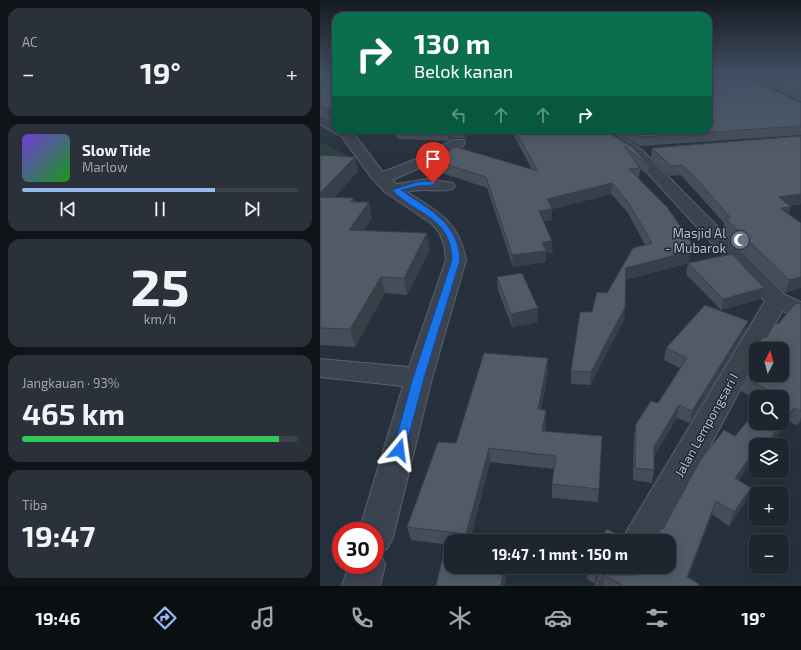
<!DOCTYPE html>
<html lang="id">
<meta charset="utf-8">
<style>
:root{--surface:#1d252e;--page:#2a313a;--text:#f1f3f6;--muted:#a0a5aa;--line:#3b424a;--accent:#96b9ef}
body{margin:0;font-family:"Exo 2",sans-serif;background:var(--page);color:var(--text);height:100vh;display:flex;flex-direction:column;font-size:15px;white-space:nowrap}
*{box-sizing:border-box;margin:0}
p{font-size:13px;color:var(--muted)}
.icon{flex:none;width:22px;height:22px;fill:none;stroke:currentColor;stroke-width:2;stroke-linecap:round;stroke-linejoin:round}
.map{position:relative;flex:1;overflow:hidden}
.side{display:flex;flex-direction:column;gap:8px;padding:8px;background:#101419;width:320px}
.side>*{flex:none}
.banner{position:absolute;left:12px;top:12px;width:380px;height:122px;border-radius:12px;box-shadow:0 2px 10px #0003,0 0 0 1px var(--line);background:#0b6e4f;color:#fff;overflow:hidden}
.needle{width:26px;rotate:6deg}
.buttons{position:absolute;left:429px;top:342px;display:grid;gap:8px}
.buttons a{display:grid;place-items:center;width:40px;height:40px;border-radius:8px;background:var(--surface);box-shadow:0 2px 10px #0003,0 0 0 1px var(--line);font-size:20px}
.speed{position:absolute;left:12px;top:522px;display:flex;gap:8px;font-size:20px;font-weight:700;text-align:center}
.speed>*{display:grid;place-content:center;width:52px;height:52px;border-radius:50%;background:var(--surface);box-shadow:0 2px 10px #0003,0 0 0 1px var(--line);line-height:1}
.speed .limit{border:6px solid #d22;background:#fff;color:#111}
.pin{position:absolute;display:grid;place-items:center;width:34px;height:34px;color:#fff;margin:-41px -17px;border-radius:50% 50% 50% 0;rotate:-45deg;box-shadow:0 0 4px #0007}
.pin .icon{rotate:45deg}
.me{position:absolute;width:44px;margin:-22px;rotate:16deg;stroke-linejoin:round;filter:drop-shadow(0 0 3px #0008)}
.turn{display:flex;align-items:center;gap:14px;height:84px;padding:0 16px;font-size:18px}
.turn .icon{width:52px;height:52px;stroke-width:2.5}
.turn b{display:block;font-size:28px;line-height:34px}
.lanes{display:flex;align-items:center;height:38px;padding:0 16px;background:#0003;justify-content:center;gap:20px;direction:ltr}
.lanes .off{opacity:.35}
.big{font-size:30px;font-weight:700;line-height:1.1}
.side .tile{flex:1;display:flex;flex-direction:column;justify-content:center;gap:6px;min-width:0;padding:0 14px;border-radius:12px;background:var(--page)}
.side .dial{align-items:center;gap:0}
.dial b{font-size:52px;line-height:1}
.song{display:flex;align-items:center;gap:12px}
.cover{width:48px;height:48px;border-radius:6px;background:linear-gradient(135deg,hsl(260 70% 55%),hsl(120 70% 35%))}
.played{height:4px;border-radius:2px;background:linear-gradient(90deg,var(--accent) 70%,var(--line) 70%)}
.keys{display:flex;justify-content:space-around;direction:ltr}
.heat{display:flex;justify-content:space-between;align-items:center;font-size:22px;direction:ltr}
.charge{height:6px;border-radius:3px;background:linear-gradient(90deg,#34c759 93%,var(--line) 0)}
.trip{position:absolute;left:124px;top:534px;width:232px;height:40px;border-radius:12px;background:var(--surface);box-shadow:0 2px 10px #0003,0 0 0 1px var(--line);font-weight:700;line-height:40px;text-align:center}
.menu{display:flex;height:64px;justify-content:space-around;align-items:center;background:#0c0f12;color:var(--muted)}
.menu .icon{width:28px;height:28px}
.menu .current{color:var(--accent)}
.menu b{font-size:18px;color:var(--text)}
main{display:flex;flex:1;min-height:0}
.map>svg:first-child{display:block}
</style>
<main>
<section class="side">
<div class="tile"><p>AC</p>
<div class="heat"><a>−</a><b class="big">19°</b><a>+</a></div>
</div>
<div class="tile">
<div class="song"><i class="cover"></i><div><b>Slow Tide</b><p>Marlow</p></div></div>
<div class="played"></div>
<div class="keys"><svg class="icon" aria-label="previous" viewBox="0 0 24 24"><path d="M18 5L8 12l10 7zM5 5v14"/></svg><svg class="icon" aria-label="pause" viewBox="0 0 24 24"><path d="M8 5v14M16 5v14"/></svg><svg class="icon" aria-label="next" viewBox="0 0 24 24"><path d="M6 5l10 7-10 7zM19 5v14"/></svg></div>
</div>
<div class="tile dial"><b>25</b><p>km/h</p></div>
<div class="tile"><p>Jangkauan · 93%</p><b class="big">465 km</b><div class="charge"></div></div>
<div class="tile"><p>Tiba</p><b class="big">19:47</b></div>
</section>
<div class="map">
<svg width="481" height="586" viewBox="0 0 481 586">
<rect width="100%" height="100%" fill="#27313d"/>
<path fill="#2c4041" d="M0,142L25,154L26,157L0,166Z"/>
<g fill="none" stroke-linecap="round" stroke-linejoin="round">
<g stroke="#59616b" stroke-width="2">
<path id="minor" d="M0,115L16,123V130L32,131L63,172L101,157L133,140H143L145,143L143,146L111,163L72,180L77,184L107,179L133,183L135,186L133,189C119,193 104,187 87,192C118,212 139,221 146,260L112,378L73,537L67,549L60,552L65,565L60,586H22L29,565H55V531H39L83,386L0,377V359L89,367L126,260L124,244L119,232L112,224L65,192L50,176L22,137L0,124Z
M265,130C294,130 299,135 322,150L465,295L481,302V317L462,311L442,349H436V360L339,541H302L308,529L445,301L312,156L289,141L267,133Z
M285,567H323L315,586H276Z"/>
</g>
<use href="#minor" fill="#3b434e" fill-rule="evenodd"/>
</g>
<path fill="#464d59" d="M0,72H16V113L9,118L0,114Z
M418,72H481V101Z
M481,103V135L320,146L300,134L289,130H388Z
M70,130H152L145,141L143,138H133L129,141L78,139Z
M191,130H280L289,133L329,165L328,175L320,169L319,178H318L369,263L305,280V307L304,320L270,385L251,384V371L272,312L287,293L325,245L308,213L291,194L232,209V220L223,221L233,253H226V262L193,267L167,188L110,169L109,159L212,170Z
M481,136V204L469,206V214L481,288L465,293L402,229L404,223L369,184L361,175L350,176L331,157L332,148Z
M0,155L38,171L14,198L35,202L52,218L43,231L110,249L87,295L65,293L35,347L0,345Z
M368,263L441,299L401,310L366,274Z
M177,277L218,322L192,327L178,290Z
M481,304V421L477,426L469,421L450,445H436V456L418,480L431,488L426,501L409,526L392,514L368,577L378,586H283L284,575H317L349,567L343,529L415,436L462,397H436V399L421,391L425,378L462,349H438L441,338L447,337L458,324Z
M428,321L424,333L370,423L357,418L334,456V470L332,483L313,480L314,436L316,424L338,403L360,368L344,360L346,348Z
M228,371L221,409L226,410V423L225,432L282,436L278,502L232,498V484L234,469L170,462L150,541H131V545L91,540L87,527L136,443Z
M267,567H284L275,584L267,579Z"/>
<path fill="#393f49" d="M16,102V113L9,118L7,108Z
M128,130H132L133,138L129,141L127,131Z
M145,130H152L145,141L144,131Z
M35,157L38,171L1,212L0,210V193Z
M292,183L291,194L232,209V220L219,222V211L227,199Z
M481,194V204L456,208L459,197Z
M34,198L37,213L30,202Z
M49,202L52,218L33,246L29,230Z
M471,207L468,218L460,208Z
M107,233L110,249L87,295L84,278Z
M232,241L233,253H226V262L193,267L192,255L222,242Z
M371,251L369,263L304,280L306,268Z
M61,277L65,293L35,347L30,329Z
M481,277V288L465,293L469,280Z
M444,288L441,299L401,310L403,299Z
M305,307L304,320L270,385L271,372Z
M218,308V322L192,327L191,314Z
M428,321L424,333L370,423L372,411Z
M228,358V371L219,422L218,409Z
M359,405L357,418L332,459L334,447Z
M474,408L469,421L450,445H446Z
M226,410V423L222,445V431Z
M481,417V421L477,426Z
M169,448L170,462L150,541H147L146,534Z
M436,449V456L411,491L415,478Z
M431,488L426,501L409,526L414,512Z
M396,501L392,514L364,586L367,577Z
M184,567H186L187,574L185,586H181Z
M279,567H284L275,584L276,571Z"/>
<path fill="#515a68" stroke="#393f49" d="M0,72H16V102L7,108L0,105Z
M388,72H416L481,103V126L321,137L309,130H388Z
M436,72H481V92Z
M195,130H280L289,133L312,147L329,165L304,146L320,168L309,169L347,207L371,242V251L306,268L305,307L271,372L251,371L260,312H272L277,292L287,293L313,248L332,243L308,202L292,183L227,199L232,209L219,211L232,241L222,242L226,251L192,255L166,177L109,159L136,147L218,171Z
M481,136V194L459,197L471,207L460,208L481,223V277L469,280L405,218L410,217L371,173L362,165L351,166L332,148Z
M0,155L35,157L0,193Z
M0,197L34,198L30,202H49L29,230L107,233L84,278L61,277L30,329L0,328Z
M412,254L444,288L403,299L368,263Z
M202,273L218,308L191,314L177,277Z
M476,303L481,304V411L474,408L446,444L442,441L439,445H436V449L415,478L431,488L414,512L396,501L367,577L379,584L378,586H300L301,584L284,575H317L321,567H349V541H335L341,529H343L381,459L404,430L415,436L436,411V423H462V397H448L452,392L425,378L436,357V375H462V349H441V338L447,337L455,322L458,324Z
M385,305L428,321L372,411L359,405L334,447V470L315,468L316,424L331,401L338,403L367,358L346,348Z
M164,353L228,358L218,409L226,410L222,431L282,436L279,489L232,484L236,456L169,448L146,534L87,527L118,442L136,443Z
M287,529L310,541H280Z
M123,556H131V567H184L181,586H116Z
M269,567H279L276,571Z"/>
<linearGradient id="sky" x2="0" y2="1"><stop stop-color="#151b22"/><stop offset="0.47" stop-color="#414e62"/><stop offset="1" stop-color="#414e62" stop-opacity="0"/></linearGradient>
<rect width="481" height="154" fill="url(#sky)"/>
<path fill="#1a73e8" stroke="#114b97" d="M97,182L113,181L116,183L113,185L97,186L81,190C109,210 138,222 140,260L104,378L85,450L83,454L79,456L74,454L73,450L93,378L132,260C131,216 97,216 72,190Z"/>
<defs>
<g id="mosque-disc" transform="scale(1)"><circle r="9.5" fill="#6b7280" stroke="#202833"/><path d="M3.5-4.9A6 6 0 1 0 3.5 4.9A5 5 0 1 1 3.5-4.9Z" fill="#fff"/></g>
</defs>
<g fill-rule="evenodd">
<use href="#mosque-disc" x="420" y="240"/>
</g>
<g text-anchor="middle" stroke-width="3" stroke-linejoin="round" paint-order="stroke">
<g font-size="13" fill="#b7bec8" stroke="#202833" text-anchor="end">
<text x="406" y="238">Masjid Al<tspan x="406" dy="15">- Mubarok</tspan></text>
</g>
<g font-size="13" fill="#b7bec8" stroke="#202833">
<text transform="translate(386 425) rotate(-61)" y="5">Jalan Lempongsari I</text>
</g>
</g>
</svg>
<div class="buttons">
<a><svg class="needle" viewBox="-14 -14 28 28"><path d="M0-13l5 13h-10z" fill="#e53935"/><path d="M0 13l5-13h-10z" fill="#a0a5aa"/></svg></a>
<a><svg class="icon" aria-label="search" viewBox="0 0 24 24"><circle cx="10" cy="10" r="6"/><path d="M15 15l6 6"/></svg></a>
<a><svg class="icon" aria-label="layers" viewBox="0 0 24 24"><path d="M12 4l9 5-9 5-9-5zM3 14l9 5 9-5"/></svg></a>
<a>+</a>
<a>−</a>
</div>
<div class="speed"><div class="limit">30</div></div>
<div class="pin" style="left:113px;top:183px;background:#d93025"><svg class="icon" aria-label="arrive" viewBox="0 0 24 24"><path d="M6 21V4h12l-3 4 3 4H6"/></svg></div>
<svg class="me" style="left:79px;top:450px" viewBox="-20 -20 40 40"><path d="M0-17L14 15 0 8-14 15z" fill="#1a73e8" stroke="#fff" stroke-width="4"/></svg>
<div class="trip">19:47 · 1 mnt · 150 m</div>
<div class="banner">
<div class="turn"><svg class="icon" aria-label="right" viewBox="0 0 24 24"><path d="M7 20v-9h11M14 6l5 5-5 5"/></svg><div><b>130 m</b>Belok kanan</div></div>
<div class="lanes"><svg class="icon off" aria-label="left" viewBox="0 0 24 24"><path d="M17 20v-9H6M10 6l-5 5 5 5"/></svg><svg class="icon off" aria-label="ahead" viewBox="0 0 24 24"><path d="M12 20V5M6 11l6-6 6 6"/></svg><svg class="icon off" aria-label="ahead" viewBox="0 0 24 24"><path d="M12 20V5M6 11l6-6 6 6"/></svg><svg class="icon" aria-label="right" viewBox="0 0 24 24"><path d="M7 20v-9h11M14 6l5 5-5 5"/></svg></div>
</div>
</div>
</main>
<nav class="menu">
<b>19:46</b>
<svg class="icon current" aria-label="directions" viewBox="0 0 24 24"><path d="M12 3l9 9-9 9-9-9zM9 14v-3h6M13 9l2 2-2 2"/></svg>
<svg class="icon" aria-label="music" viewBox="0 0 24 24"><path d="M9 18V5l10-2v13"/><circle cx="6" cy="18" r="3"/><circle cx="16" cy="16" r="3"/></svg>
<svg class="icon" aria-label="phone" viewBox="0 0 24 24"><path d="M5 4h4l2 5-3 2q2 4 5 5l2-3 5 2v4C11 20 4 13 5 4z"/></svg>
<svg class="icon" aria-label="climate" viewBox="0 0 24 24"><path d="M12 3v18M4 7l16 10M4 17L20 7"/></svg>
<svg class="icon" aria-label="car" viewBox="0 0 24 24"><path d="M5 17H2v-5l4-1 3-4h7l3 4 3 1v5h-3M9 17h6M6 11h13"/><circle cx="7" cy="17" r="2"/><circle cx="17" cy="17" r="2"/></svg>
<svg class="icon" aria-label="filters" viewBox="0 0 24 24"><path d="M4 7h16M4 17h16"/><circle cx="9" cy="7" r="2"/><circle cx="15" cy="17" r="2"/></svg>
<b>19°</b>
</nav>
